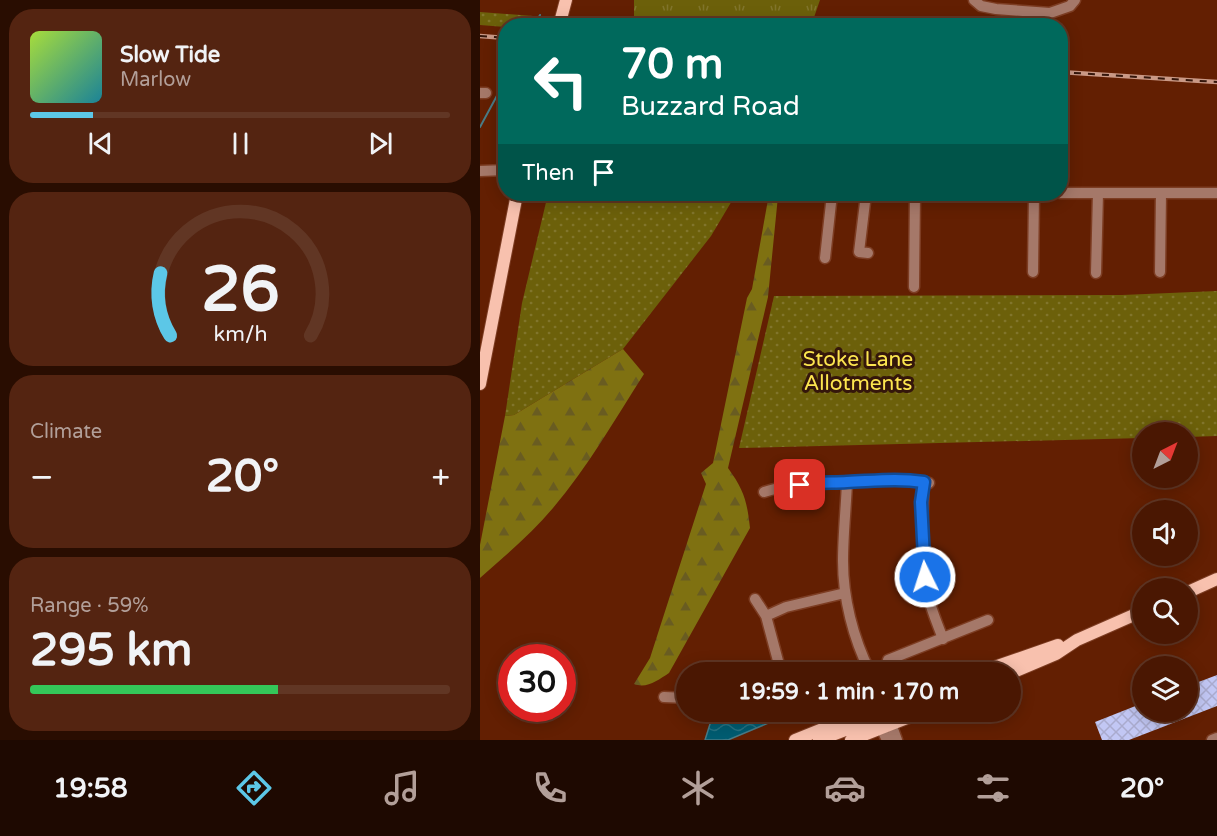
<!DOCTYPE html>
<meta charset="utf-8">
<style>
:root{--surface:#4a1702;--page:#542411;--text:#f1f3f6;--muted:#b29f99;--line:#613624;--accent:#5cc7e7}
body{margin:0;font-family:"Varela Round",sans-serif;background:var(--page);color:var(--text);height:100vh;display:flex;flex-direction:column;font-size:22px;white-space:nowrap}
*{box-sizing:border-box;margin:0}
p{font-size:20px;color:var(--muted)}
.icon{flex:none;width:33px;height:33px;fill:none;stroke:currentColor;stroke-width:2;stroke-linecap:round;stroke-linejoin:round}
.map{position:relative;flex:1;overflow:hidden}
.side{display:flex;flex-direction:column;gap:9px;padding:9px;background:#290d01;width:480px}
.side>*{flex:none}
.banner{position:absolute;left:18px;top:18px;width:570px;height:183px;border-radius:24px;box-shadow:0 3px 15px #0003,0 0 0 2px var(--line);background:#00695c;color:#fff;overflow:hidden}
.needle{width:39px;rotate:42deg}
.buttons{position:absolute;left:652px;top:422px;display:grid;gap:12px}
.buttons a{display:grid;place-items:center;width:66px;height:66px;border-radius:50%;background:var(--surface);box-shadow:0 3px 15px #0003,0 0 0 2px var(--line);font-size:30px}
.speed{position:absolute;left:18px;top:644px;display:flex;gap:12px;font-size:30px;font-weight:700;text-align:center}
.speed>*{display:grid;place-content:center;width:78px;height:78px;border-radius:50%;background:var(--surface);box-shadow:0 3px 15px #0003,0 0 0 2px var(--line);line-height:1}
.speed .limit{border:9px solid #d22;background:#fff;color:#111}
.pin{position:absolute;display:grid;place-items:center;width:51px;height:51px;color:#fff;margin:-26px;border-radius:12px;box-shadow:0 3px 9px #0006}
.me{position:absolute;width:66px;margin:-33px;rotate:356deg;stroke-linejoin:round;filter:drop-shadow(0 0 4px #0008)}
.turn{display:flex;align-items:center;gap:21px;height:126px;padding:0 24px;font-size:27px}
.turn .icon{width:78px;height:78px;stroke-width:2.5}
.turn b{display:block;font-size:42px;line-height:51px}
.then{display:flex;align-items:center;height:57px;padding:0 24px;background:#0003;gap:12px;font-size:22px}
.big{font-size:45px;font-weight:700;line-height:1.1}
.side .tile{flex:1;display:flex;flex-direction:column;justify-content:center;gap:9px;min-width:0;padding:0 21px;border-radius:24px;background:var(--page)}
.side .dial{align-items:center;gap:0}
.dial svg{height:156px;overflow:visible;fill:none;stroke:var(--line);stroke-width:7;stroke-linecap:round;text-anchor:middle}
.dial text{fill:var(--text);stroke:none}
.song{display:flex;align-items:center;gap:18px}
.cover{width:72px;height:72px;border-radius:9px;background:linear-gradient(135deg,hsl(80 70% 55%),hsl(190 70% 35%))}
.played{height:6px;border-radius:3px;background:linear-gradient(90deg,var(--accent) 15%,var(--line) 15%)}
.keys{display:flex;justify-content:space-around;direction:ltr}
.heat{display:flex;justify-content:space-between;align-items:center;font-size:33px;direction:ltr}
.charge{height:9px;border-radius:4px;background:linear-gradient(90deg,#34c759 59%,var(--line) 0)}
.trip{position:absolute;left:196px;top:662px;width:345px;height:60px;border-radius:30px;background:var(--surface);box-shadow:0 3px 15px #0003,0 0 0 2px var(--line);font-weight:700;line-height:60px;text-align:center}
.tabs{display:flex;height:96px;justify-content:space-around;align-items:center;background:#1e0901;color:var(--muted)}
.tabs .icon{width:42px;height:42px}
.tabs .on{color:var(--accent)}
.tabs b{font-size:27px;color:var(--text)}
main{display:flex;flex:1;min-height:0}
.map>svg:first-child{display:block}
</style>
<main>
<section class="side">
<div class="tile">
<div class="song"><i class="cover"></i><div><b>Slow Tide</b><p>Marlow</p></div></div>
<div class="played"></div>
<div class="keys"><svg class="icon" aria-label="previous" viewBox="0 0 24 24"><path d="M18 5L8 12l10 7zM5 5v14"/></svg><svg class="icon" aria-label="pause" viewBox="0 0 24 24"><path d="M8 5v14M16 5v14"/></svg><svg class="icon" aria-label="next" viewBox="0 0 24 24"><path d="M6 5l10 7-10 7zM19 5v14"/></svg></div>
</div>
<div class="tile dial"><svg viewBox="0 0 100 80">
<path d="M14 69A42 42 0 1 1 86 69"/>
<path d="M14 69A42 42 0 0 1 9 37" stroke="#5cc7e7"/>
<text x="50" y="56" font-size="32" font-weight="700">26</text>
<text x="50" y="72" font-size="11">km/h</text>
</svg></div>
<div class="tile"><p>Climate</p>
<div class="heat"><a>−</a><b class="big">20°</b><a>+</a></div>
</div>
<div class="tile"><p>Range · 59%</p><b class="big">295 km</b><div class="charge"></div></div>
</section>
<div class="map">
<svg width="737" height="740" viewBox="0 0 737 740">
<defs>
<pattern id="grass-dots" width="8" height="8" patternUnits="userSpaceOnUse" patternTransform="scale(1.5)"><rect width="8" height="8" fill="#6c600a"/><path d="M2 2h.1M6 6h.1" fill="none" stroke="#81752c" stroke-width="1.8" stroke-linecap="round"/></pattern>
<pattern id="forest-firs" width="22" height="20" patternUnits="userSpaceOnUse" patternTransform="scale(1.5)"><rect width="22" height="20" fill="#7f7111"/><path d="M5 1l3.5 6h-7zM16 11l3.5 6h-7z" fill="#695c21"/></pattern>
<pattern id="park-tufts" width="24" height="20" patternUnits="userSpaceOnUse" patternTransform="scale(1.5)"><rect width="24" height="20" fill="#6c600a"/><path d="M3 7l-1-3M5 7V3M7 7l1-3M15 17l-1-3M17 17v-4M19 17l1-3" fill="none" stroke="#81752c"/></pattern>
<pattern id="water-waves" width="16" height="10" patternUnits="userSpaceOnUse" patternTransform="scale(1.5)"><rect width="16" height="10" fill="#005c71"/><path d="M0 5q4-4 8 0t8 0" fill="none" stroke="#267283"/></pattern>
<pattern id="building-cross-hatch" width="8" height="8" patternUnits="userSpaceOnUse" patternTransform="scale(1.5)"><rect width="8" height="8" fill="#c2c7f4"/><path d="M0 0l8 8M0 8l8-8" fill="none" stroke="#aaabce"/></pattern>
</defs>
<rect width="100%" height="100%" fill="#631f02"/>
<path fill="url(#grass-dots)" d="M0,12L53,16L47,25L26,26L25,27L0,25Z
M68,194H256L231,236L143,349L34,415L25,416L42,303Z
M737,291V436L708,437V432H663V438L259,448L294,296L642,295Z"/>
<path fill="url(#forest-firs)" d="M289,194L298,196L288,297L248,468C264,490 267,501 270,528L189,673C178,680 167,689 154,684L170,658L226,484L221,473L233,463L267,298L272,289Z
M143,349L164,374C135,419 108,467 73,508C51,534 25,556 0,578V545L25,416L34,415Z"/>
<path fill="url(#park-tufts)" d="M154,0H340L331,26L154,25Z"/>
<path fill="url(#water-waves)" stroke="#497c87" stroke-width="1.5" d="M300,711H317L248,740H225L230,724L234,721H276Z"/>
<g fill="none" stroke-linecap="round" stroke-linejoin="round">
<path stroke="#497c87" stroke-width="2" d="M54,26L60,15
M0,127L26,79"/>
</g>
<path fill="url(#building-cross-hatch)" d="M737,675V706L649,740H622L615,722L663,703V711H708V686Z"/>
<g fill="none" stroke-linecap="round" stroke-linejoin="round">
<g stroke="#7d3d23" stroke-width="13">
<path id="minor" d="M494,0L501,6L516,9L570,13L590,6L595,0
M0,93H6
M0,171L26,170
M580,193H737
M386,194L379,252L388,253
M345,258L352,194
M553,272L554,194
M680,272L681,193
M616,273L618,193
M434,287L435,194
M367,482C366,508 363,535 363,561C363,598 373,638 390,672
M444,482C442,520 441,560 449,599C452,612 458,625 463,639
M284,492C312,483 340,484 369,482C399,481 419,478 449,483
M275,599L286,616L301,672
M286,616L306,607L365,593
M408,660L508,620
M184,697L207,698
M409,718L417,740
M398,722L407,740
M732,740L737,738"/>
</g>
<g stroke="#7d3d23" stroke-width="14">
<path id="major" d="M79,26L86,0
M0,384L37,194
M708,592L737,579
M500,672L578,645
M531,673L576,654L597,640L663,611
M315,740L387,711
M339,740L405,715L408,716
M371,740L445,711"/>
</g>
<use href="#minor" stroke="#a57869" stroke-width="10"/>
<use href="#major" stroke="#f8c1ae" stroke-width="12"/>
<g stroke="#ca9986" stroke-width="4.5">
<path id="rail" d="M0,36L26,38
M580,72L737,82"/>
</g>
<use href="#rail" stroke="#34160b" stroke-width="2" stroke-dasharray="7" stroke-linecap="butt"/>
</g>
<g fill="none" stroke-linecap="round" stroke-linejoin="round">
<g stroke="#114b97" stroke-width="15">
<path id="route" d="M320,485C336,482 351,483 367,482C394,481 417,478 444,482L441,502L445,577"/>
</g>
<use href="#route" stroke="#1a73e8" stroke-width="10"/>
</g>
<g text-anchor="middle" stroke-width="6" stroke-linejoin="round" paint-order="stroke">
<g font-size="21" fill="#fce54f" stroke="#34160b">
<text x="378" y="366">Stoke Lane<tspan x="378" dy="24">Allotments</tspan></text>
</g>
</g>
</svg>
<div class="buttons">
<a><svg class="needle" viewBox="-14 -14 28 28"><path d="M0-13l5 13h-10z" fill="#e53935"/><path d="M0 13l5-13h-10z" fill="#b29f99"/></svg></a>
<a><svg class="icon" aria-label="sound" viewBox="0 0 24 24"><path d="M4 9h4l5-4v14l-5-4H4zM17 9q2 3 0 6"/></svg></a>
<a><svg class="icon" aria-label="search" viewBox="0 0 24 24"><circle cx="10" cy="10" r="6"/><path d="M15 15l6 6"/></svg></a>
<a><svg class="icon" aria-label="layers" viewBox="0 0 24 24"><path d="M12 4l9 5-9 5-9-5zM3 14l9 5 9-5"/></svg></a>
</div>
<div class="speed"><div class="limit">30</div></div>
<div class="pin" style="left:320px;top:485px;background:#d93025"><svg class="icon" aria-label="arrive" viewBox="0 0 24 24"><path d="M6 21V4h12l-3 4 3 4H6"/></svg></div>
<svg class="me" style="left:445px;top:577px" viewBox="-20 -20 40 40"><circle r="17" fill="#1a73e8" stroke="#fff" stroke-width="3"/><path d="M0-11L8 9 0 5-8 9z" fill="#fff"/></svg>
<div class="trip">19:59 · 1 min · 170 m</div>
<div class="banner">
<div class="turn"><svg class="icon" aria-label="left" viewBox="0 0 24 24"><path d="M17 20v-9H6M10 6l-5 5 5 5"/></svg><div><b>70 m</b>Buzzard Road</div></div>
<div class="then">Then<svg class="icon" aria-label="arrive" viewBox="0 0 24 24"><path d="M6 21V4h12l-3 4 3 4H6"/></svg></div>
</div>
</div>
</main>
<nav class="tabs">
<b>19:58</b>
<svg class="icon on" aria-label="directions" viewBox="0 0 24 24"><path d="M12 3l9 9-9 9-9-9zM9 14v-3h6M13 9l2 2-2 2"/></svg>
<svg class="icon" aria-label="music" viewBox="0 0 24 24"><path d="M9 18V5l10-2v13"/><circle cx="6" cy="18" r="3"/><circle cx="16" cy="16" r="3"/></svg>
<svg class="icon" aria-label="phone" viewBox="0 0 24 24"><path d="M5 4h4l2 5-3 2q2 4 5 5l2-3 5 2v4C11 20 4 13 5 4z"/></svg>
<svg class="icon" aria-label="climate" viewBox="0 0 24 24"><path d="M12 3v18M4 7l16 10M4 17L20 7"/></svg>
<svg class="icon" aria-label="car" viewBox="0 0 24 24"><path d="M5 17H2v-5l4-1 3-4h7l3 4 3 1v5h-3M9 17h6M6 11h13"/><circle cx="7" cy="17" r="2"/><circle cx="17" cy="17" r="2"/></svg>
<svg class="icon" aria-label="filters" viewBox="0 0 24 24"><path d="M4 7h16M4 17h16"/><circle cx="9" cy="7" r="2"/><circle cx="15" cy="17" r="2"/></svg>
<b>20°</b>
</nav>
